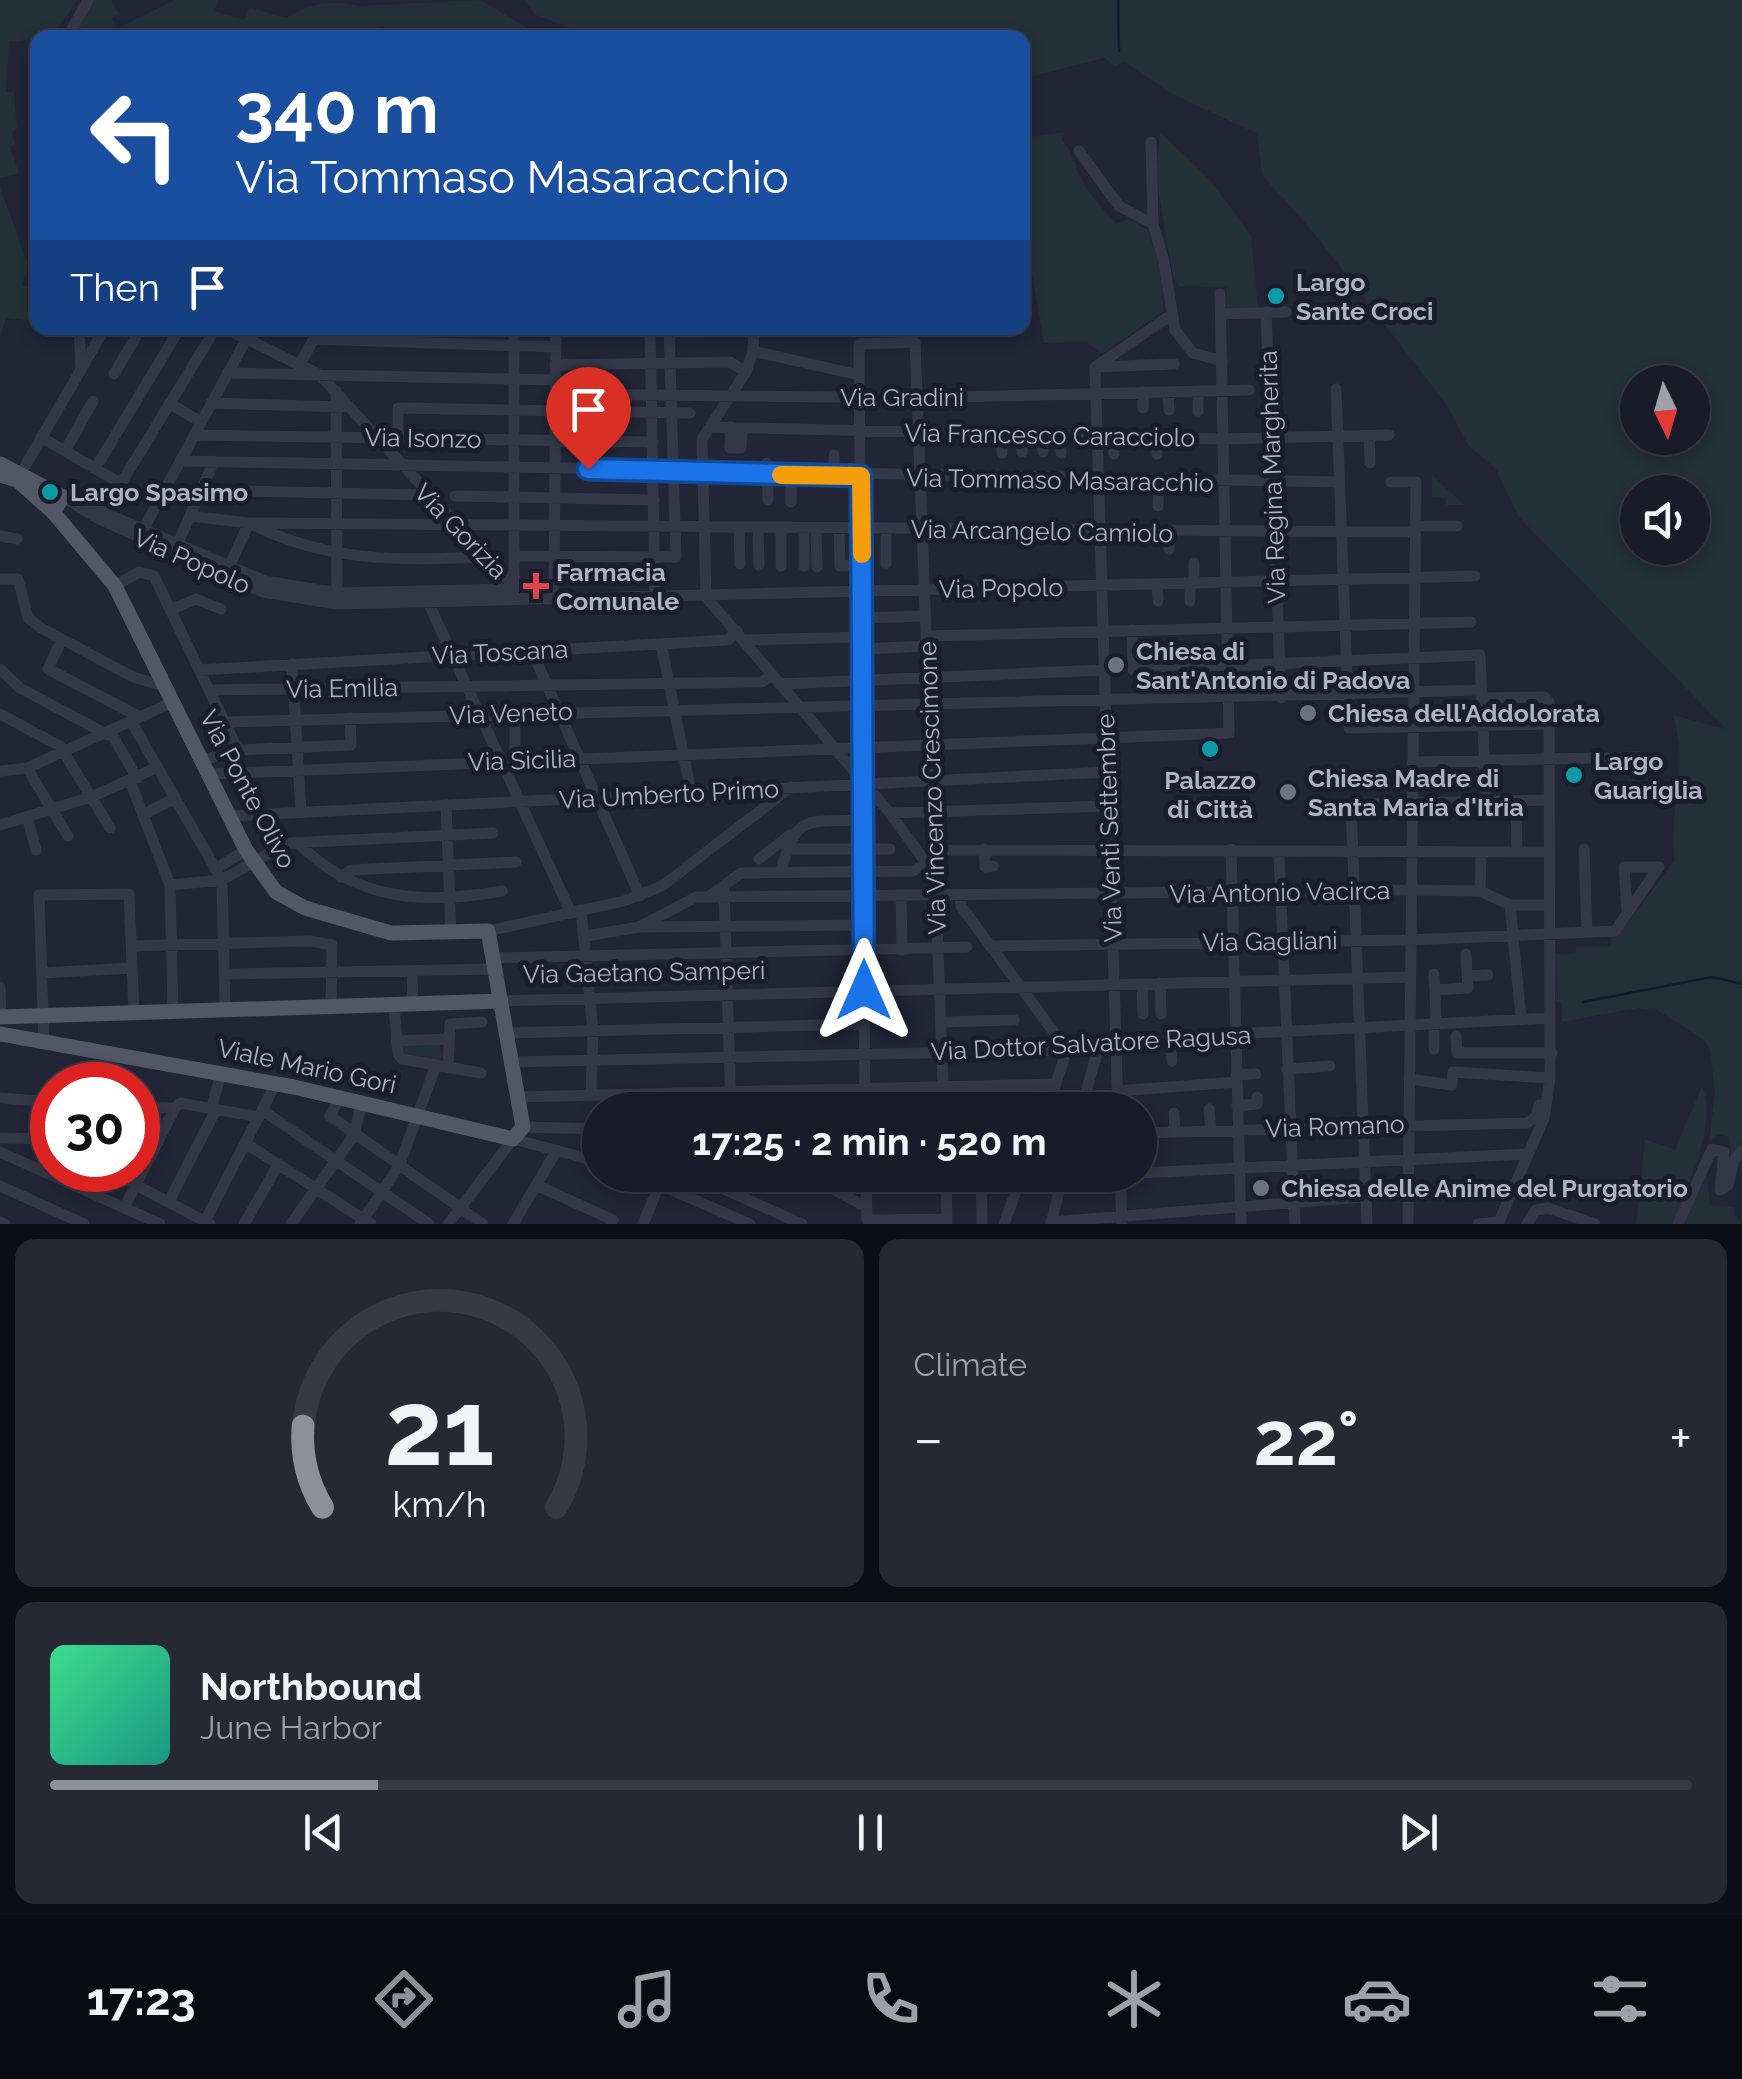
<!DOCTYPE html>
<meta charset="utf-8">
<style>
:root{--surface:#191c28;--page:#262934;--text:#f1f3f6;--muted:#9fa1a8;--line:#373a45;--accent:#8c9099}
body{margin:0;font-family:Raleway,sans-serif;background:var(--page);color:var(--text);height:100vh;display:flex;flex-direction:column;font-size:38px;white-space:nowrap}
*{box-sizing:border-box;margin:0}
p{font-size:32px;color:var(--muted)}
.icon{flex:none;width:55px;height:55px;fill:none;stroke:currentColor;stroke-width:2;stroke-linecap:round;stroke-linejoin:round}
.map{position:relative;height:1224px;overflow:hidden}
.drawer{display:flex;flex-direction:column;gap:15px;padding:15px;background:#0e0f16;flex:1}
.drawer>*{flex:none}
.guide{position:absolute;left:30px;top:30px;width:1000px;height:305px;border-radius:20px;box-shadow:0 5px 15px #0003,0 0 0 2px var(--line);background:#1a4fa0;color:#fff;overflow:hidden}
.needle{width:65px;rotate:175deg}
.tools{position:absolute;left:1620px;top:365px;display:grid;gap:20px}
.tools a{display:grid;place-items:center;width:90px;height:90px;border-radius:50%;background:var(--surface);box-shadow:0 5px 15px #0003,0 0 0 2px var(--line);font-size:50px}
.speed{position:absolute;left:30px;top:1062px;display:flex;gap:20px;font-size:50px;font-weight:700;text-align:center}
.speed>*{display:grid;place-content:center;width:130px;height:130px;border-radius:50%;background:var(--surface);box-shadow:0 5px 15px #0003,0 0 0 2px var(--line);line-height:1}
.speed .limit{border:15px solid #d22;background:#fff;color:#111}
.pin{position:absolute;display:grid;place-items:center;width:85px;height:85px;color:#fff;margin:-102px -42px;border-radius:50% 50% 50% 0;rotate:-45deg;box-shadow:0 0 10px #0007}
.pin .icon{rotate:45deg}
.me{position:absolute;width:110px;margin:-55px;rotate:0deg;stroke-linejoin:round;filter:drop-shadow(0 0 8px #0008)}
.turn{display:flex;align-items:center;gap:35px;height:210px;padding:0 40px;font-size:45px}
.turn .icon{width:130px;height:130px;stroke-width:2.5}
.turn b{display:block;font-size:70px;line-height:85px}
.then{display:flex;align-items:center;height:95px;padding:0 40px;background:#0003;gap:20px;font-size:38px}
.big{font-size:75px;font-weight:700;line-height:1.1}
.drawer .card{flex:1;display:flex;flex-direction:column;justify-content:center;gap:15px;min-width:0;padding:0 35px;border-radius:20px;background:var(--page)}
.drawer .dial{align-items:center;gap:0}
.dial svg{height:260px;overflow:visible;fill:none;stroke:var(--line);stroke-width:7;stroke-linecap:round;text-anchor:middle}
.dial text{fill:var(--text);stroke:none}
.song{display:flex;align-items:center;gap:30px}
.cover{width:120px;height:120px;border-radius:15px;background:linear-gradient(135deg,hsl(150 70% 55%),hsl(170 70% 35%))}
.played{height:10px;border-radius:5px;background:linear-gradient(90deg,var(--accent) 20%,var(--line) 20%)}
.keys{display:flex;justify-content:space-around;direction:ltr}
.heat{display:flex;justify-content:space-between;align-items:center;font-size:55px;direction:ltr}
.drawer .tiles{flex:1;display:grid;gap:15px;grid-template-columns:1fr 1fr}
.card:last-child{grid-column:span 2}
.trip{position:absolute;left:582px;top:1092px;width:575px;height:100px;border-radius:50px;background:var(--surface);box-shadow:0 5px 15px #0003,0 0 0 2px var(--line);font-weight:700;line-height:100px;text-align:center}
.tabs{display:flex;height:160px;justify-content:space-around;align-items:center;background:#0a0b10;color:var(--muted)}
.tabs .icon{width:70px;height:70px}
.tabs .current{color:var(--accent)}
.tabs b{font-size:45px;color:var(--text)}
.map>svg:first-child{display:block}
</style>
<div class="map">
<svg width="1742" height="1224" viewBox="0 0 1742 1224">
<rect width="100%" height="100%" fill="#212536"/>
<path fill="#233037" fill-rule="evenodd" d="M0,0H77L52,37L9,42L6,92H14L17,129L12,132L15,145L10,147L19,173L0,178Z
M93,0H111L119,14L112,18L118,28L175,0H218L215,11L244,20L249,7L286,18C311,2 331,0 359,6L481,0L542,37H496L471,32L461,37H397L383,27L371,29L363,38H100L97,31L70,38Z
M524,0H1742V1143L1730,1157L1729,1137L1718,1134L1709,1143L1715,1092L1710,1049L1703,1039L1657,1010L1638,1008L1562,1022L1561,1002H1556L1555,954H1575L1576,946H1611L1610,937L1618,936L1674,861C1669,805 1689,770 1673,715L1726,729L1518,516L1496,469L1468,445L1446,404L1313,232L1262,175L1257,134L1167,91L1124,61L1115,66L1104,58L1023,79L1022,38L593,37L536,15ZM1638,382H1692V438H1638ZM1638,492H1692V548H1638Z
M1065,132L1062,140C1073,153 1073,161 1080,176C1088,194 1103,209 1116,223L1129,219L1148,230L1162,274L1163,311L1103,354L1086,342L1044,343L1023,222L1022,138Z
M1160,132L1212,182L1251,236L1258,308L1227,309L1226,287L1179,286L1173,277L1156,176Z
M0,187L29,267L22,285L38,289L37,321L6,318L0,338Z
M1432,475L1464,505H1446V498L1432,497Z
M440,1043L442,1062L404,1053L402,1044Z
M1702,1086C1719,1121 1686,1189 1674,1224H1636L1645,1139L1675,1150Z
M1706,1166L1710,1205L1735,1207L1734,1214L1742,1224H1684Z"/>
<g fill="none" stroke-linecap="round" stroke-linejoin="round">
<path stroke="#151a33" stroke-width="2.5" d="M1118,0L1119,51
M1583,1002L1712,977L1742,984"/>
<path stroke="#343747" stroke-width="11" d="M67,38L88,0
M1151,142L1153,224L1164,262L1175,330L1193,353L1222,361
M1079,151L1119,206L1153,224
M1266,312L1281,698
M1221,314L1286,312
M79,328L81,369
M225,328L320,375L514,586
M514,328V585
M650,328L655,597
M556,331L753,332
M314,339L556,347
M753,351L859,375
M301,362L320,328
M555,365L730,362L746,372
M1095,367L1118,1110
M1095,367L1171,315
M1095,367L1174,364
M227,373L556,380
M114,374L141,328
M1336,389L1349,728L1549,724
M336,391L337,593
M1198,391V411
M1143,392V408
M1168,392L1169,410
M556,394L917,398L1249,390
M169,403L201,422
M211,403L342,407
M711,427L1223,439L1389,435
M731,427L730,448H741L742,428
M194,435L653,442
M1060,435L1061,453
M1369,436L1370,463
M41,437L120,483
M398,438V408L690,413
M65,451L93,401
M1022,452V434
M1043,452V434
M1002,453V434
M1114,454V436
M1157,454L1158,437
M834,455V475
M180,461L1339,482
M767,463L768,500
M95,469L180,328
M17,480L105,328
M1391,482H1416L1408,1224
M201,490L426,495
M455,496L654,500
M63,497L99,519L263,592L337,604L1475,576
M791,502V475
M81,503L265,581L337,593L506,589L523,597
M1158,506L1159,482
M101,516L216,328
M190,516L249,523L1415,532
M249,523C330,564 402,560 490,557
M1415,526H1457
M144,528L247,338
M739,528L740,564
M758,528L759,565
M781,528V566
M804,528V566
M816,528L817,567
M839,528L840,566L862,565
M886,529V563
M1169,532V549
M0,536L17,539
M178,543L214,461
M514,556L676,557L669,328
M1194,563V584
M228,569L249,523
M0,579H18L28,618L41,628L133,677L164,686
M1190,584V601
M1157,585L1158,601
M115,586L139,572L154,576L238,750
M706,597L890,813L935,875
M706,597L702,439L746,372L753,351L754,328
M554,598L556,328
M428,602L571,913
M170,610L196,599L221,609
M863,618L925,616
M1132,630L1133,670L1480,655L1486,802
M926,636L1471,622
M62,639L48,669L140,717
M744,640L863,637
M661,644L691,792
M863,649L926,646
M532,651L640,896
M292,664L301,812
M0,669L20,688L108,735
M199,670L728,640L737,631
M779,684L1104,670
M209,690L762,682L772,675
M1482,698L1544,697L1549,702L1550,1078L1544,1118L1498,1224
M515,713V761
M0,714L60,746L110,828
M131,721L222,880L225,1009
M225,722L1481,690
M111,733L137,778
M203,760L238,750L351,745L350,718
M1412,762L1639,757
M27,768L68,836
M0,771L27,768L173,702
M210,774L1229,733L1220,294
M130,781L170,885L173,1011
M1516,801L1517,852
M1351,804L1367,1224
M446,805L451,933
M1319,805L1549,800
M890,813L1109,806
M144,814L175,798
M231,816L1108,772
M28,820L36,850
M0,825L91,797L158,767
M297,842C355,901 424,905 502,891
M787,849H890
M984,849L985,867L993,866
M1231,849L1241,1224
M1584,849L1587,932
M935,850L1549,852
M1279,854L1295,1224
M759,859L790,835
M215,869L246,850
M780,872C799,813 803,822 863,820
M341,877L351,870L516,862
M170,885L222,880L287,843L493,833
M724,889L731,1110
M1480,891L1481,852
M901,895L902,950
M960,895L961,906L1067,1050L1047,1110
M708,897L1411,890L1480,891L1510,905H1549
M1510,905L1521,1018
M581,910L593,1031L591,1096
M1627,910L1624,867H1659
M639,927L696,897H708L741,873L913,871L931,859
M488,931L624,901L662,886L791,787
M586,936L639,927L863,925
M131,946L310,941L332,945L331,1006
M990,946L1409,940L1615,931L1659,867
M493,958L967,947
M412,971L413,1003
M42,973L132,968
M224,974L495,969
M1434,974L1435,990
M1467,976L1488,975
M1160,983L1161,1014
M1142,984L1143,1014
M0,987L1,1016
M501,1001L1409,977
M941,1022L1014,1020
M1434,1022V1049
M1436,1022L1435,990L1468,988L1466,954
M507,1033L864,1024
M1456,1036L1457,1053H1552
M1170,1039L1172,1061
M396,1041L446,1039
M44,1042L39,895L129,894L134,1012
M512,1062L1067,1050L1234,1034L1550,1018
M440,1066L481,1073
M448,1068L450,1024L482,1022
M1287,1069L1330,1066
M1236,1075L1256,1074
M1409,1079L1452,1085L1453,1072L1550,1078
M1118,1091L1236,1082
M340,1097L330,1116L483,1224
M518,1097L1056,1084
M0,1098L52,1102
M1237,1106L1257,1104V1097
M138,1107L175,1108L180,1103L259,1117
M211,1109L221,1074
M1209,1109L1211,1130
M262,1110L429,1224
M865,1110L859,344L915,342L944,1110
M1081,1110L1099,1046
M1174,1113L1175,1132
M523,1127L600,1129
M1140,1133L1527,1123L1536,1117L1539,1105
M0,1138L52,1139
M138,1142L158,1143
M245,1143L371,1224
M0,1152L160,1224
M44,1171L117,1175L210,1224
M1140,1173L1526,1154
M637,1175L750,1224
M692,1175L802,1224
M803,1175L831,1188L946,1186
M866,1175L867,1220L947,1219
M946,1175L947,1224
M981,1175L982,1224
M1080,1175H1082
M1120,1175L1122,1224
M536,1185L613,1220L611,1224
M0,1186L84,1224
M835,1190L866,1207
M169,1201L216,1110
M124,1208L175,1108
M205,1221L276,1083
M0,1222L5,1224
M1051,1222L1513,1185
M244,1224L278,1165
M291,1224L354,1135L362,1102
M360,1224L399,1166L436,1065L402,1059L398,1054L394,1005
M448,1224L513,1139L600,1162
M513,1224L557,1150
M643,1224L660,1183
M1004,1224L1022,1175
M1051,1224L1063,1175
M1478,1224L1499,1222
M1527,1224L1536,1210L1548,1208L1595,1224
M1678,1224L1712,1149L1724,1152L1720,1190L1728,1185L1734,1160L1742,1151"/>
<path stroke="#525667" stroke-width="15" d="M0,464L63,497L53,512L17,480L0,475
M0,1017L501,1001
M0,1034L294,1087L513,1139L523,1127L488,931L391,933L305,908L276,892L246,850L115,586L53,512"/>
</g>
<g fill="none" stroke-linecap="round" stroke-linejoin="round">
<g stroke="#114b97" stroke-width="25">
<path id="route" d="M588,469L861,476L864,990"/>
</g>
<use href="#route" stroke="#1a73e8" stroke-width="18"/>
<path stroke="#f59e0b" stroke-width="18" d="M781,475L861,476L862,554"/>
</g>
<g fill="#0f9aa8" stroke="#1a1d2b" stroke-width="4">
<circle cx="1276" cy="296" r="10"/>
<circle cx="50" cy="492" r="10"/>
<circle cx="1210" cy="749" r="10"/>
<circle cx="1574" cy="775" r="10"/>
</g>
<path fill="#e0444e" stroke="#1a1d2b" stroke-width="4" d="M531 571h10v10h10v10h-10v10h-10v-10h-10v-10h10z"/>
<g fill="#6b7280" stroke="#1a1d2b" stroke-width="4">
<circle cx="1116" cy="665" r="10"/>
<circle cx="1308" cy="713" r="10"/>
<circle cx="1288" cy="792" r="10"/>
<circle cx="1261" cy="1188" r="10"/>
</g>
<g text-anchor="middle" stroke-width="10" stroke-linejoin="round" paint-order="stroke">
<g font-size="25" font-weight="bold" fill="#aeb1c3" stroke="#1a1d2b" text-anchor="start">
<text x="1296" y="291">Largo<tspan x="1296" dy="29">Sante Croci</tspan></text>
<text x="70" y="501">Largo Spasimo</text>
<text x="556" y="581">Farmacia<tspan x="556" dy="29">Comunale</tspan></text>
<text x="1136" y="660">Chiesa di<tspan x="1136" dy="29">Sant'Antonio di Padova</tspan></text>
<text x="1328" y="722">Chiesa dell'Addolorata</text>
<text x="1594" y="770">Largo<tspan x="1594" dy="29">Guariglia</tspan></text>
<text x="1308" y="787">Chiesa Madre di<tspan x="1308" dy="29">Santa Maria d'Itria</tspan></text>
<text x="1210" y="789" text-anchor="middle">Palazzo<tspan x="1210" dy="29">di Città</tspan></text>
<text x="1281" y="1197">Chiesa delle Anime del Purgatorio</text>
</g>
<g font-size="25" fill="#aeb1c3" stroke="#1a1d2b">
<text x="902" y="406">Via Gradini</text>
<text transform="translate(1050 435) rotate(1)" y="9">Via Francesco Caracciolo</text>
<text transform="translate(423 438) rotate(1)" y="9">Via Isonzo</text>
<text transform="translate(1272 477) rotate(-92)" y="9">Via Regina Margherita</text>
<text transform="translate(1060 480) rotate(1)" y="9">Via Tommaso Masaracchio</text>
<text transform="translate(461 531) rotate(46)" y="9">Via Gorizia</text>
<text transform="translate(1042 531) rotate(1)" y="9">Via Arcangelo Camiolo</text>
<text transform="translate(192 561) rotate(24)" y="9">Via Popolo</text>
<text transform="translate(1001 588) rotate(-1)" y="9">Via Popolo</text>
<text transform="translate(500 652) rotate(-3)" y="9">Via Toscana</text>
<text transform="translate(342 688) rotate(-1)" y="9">Via Emilia</text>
<text transform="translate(511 713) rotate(-2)" y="9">Via Veneto</text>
<text transform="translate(522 760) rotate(-2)" y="9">Via Sicilia</text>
<text transform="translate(932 788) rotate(-92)" y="9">Via Vincenzo Crescimone</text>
<text transform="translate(248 789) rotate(62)" y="9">Via Ponte Olivo</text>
<text transform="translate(669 794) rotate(-3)" y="9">Via Umberto Primo</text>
<text transform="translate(1109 828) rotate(-92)" y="9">Via Venti Settembre</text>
<text transform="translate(1280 892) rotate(-1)" y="9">Via Antonio Vacirca</text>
<text transform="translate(1270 941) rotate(-1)" y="9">Via Gagliani</text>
<text transform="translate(644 972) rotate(-1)" y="9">Via Gaetano Samperi</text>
<text transform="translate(1091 1043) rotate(-3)" y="9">Via Dottor Salvatore Ragusa</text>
<text transform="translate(307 1066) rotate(12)" y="9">Viale Mario Gori</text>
<text transform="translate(1335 1126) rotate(-2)" y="9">Via Romano</text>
</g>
</g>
</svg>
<div class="tools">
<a><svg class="needle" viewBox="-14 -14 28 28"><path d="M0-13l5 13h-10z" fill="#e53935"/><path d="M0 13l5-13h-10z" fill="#9fa1a8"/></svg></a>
<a><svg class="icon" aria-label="sound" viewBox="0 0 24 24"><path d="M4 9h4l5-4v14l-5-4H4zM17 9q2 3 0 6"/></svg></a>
</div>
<div class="speed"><div class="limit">30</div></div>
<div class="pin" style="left:588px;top:469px;background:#d93025"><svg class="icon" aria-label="arrive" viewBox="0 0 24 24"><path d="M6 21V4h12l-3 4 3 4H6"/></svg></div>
<svg class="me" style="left:864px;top:990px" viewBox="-20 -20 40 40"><path d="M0-17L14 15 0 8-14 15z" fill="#1a73e8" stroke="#fff" stroke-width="4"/></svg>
<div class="trip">17:25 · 2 min · 520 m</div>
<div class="guide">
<div class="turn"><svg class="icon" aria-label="left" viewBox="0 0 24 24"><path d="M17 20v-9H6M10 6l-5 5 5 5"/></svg><div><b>340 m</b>Via Tommaso Masaracchio</div></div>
<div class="then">Then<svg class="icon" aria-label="arrive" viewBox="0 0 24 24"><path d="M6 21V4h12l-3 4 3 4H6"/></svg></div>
</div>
</div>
<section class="drawer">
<div class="tiles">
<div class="card dial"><svg viewBox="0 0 100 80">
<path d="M14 69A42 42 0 1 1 86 69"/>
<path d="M14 69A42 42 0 0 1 8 44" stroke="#8c9099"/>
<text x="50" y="56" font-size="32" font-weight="700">21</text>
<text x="50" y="72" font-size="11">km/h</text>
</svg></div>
<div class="card"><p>Climate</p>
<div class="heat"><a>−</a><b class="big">22°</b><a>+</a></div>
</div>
<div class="card">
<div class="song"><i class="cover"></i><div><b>Northbound</b><p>June Harbor</p></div></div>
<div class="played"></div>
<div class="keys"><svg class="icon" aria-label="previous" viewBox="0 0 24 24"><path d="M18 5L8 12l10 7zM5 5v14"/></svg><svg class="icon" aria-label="pause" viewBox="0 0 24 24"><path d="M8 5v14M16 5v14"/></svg><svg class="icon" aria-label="next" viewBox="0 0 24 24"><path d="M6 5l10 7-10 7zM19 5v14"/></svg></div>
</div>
</div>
</section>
<nav class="tabs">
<b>17:23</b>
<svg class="icon current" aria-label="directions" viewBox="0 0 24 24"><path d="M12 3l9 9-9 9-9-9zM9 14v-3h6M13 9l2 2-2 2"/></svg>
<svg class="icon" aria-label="music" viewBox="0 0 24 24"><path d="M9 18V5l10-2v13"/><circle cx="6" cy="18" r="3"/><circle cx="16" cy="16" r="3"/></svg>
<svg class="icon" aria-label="phone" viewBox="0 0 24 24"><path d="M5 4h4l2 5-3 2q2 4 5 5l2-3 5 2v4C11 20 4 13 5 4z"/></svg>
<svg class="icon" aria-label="climate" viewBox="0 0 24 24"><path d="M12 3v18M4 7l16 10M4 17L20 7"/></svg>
<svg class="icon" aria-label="car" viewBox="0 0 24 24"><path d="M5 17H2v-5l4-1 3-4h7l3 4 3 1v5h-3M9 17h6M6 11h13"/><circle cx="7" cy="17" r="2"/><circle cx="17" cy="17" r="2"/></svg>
<svg class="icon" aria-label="filters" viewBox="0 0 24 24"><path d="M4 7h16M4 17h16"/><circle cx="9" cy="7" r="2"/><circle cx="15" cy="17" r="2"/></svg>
</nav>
